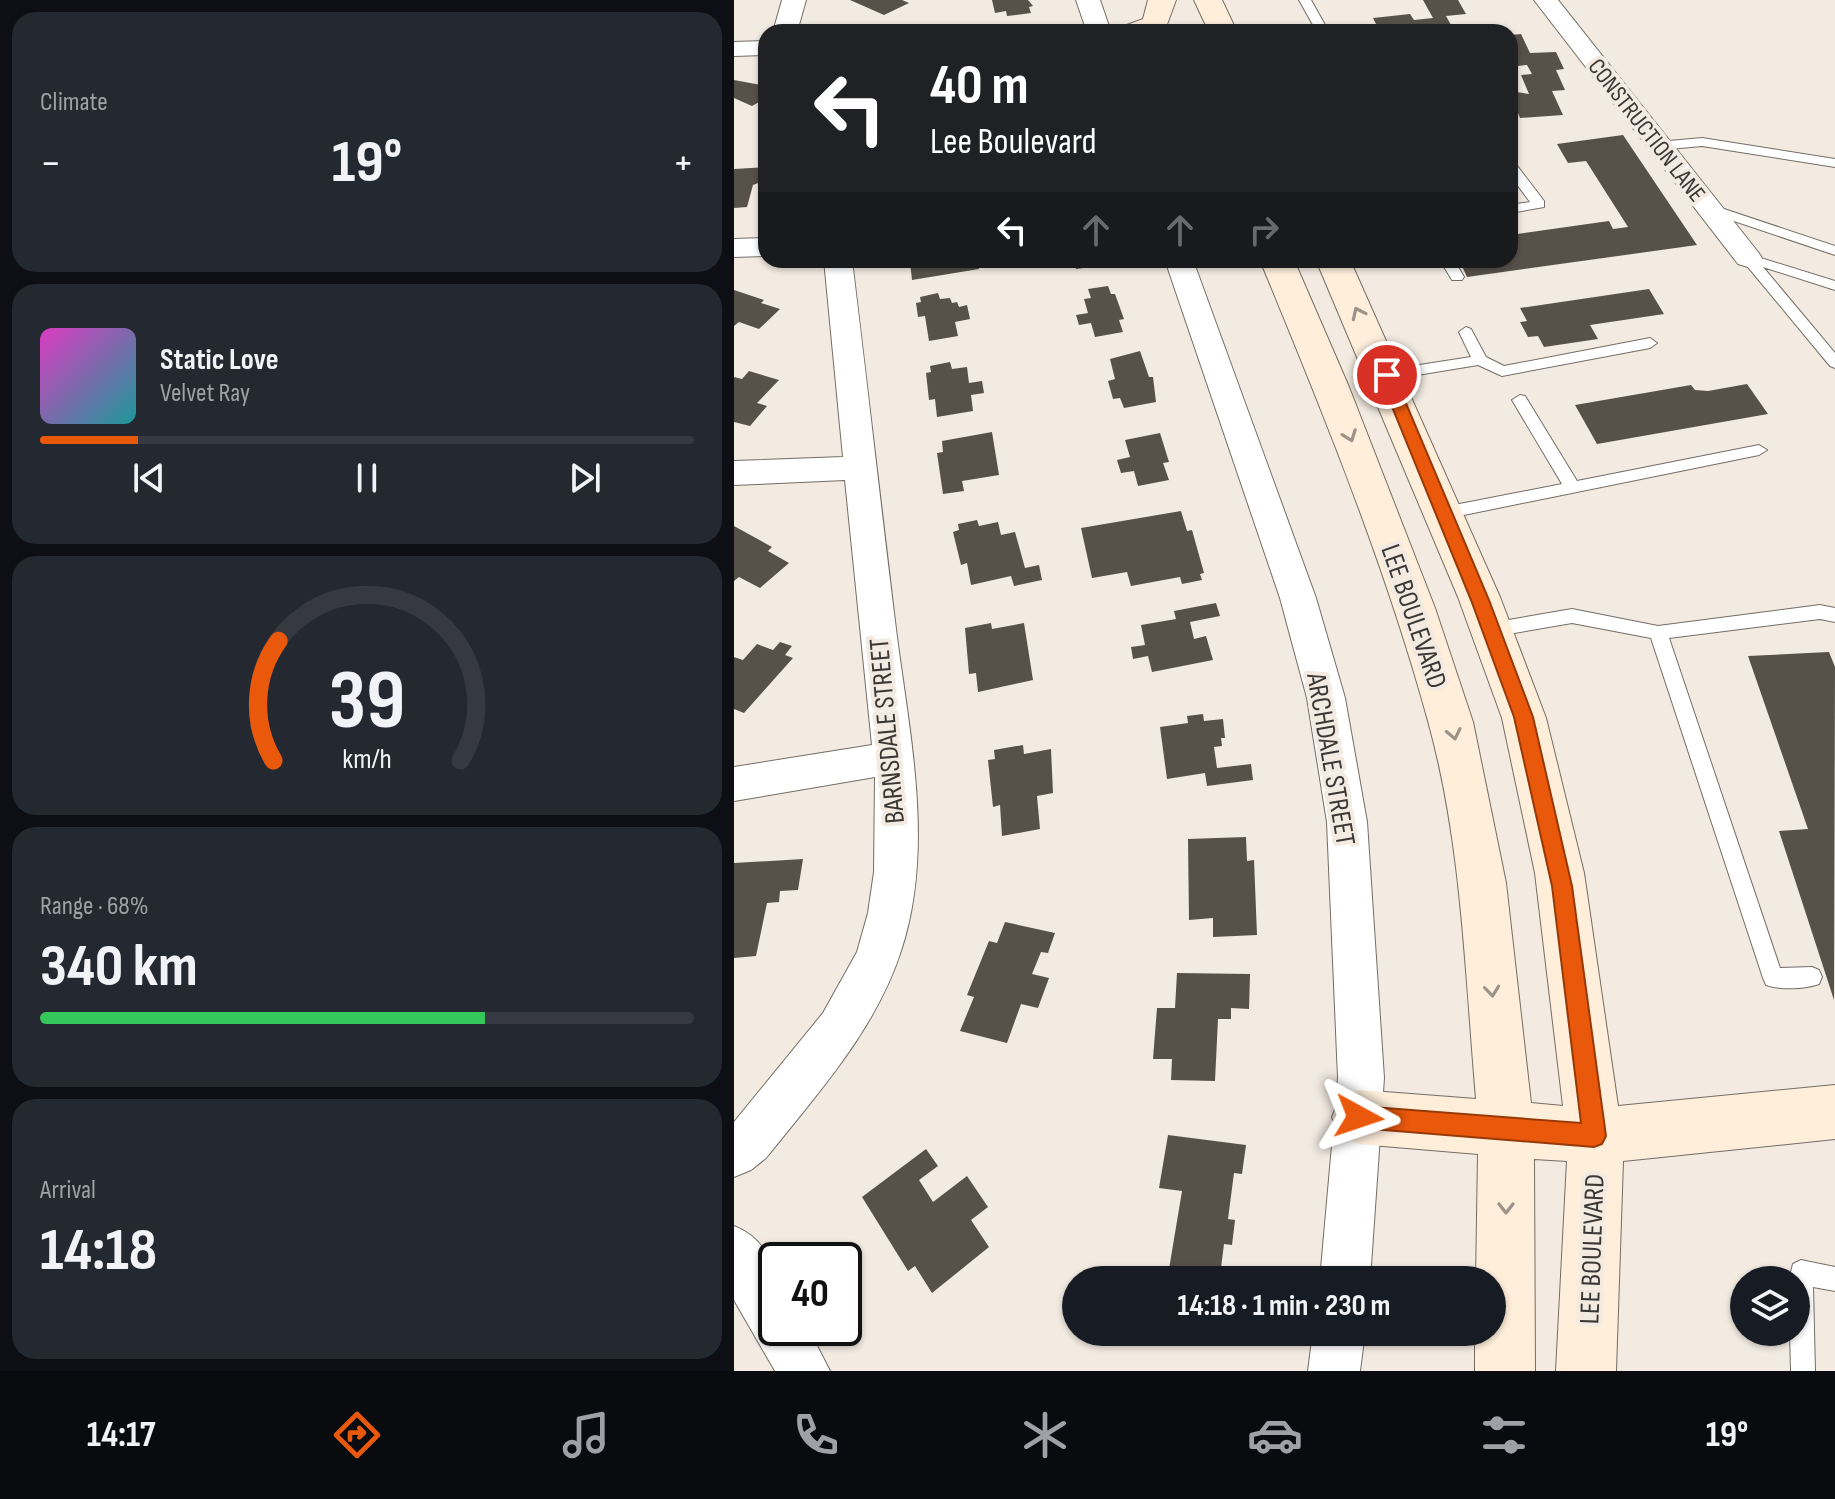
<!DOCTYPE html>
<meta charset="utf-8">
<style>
:root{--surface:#171b24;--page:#242831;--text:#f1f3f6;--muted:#9ea1a6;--line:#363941;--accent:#ea580c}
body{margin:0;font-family:"Sofia Sans Condensed",sans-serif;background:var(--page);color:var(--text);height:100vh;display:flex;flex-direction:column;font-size:30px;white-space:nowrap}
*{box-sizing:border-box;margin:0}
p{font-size:26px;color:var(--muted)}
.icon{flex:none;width:44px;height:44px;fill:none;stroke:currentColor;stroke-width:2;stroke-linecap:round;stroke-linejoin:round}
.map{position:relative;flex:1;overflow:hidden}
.details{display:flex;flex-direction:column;gap:12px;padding:12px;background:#0d0f14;width:734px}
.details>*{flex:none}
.guide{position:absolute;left:24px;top:24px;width:760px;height:244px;border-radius:24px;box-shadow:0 2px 6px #0004;background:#202124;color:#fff;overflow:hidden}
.fabs{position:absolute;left:996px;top:1266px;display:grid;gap:16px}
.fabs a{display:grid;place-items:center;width:80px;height:80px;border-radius:50%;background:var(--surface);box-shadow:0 2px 6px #0004;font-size:40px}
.speed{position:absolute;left:24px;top:1242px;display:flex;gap:16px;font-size:40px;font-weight:700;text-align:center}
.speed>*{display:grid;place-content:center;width:104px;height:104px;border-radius:50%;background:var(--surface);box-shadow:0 2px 6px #0004;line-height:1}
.speed .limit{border:4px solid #111;border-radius:12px;background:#fff;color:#111}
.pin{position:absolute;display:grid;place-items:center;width:68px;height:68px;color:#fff;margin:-34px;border:4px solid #fff;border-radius:50%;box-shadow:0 2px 8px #0007}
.me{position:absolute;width:88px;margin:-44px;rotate:95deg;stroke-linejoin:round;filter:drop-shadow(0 0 6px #0008)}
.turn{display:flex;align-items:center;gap:28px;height:168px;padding:0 40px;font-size:36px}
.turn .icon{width:104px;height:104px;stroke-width:2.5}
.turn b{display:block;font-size:56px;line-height:68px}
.lanes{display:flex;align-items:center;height:76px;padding:0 40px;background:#0003;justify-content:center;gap:40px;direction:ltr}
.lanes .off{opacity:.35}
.big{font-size:60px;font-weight:700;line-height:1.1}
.details .widget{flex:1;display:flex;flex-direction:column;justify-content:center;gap:12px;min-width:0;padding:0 28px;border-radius:24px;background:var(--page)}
.details .dial{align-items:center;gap:0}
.dial svg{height:208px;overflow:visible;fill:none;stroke:var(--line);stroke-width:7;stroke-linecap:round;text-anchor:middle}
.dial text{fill:var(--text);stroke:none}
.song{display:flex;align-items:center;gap:24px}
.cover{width:96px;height:96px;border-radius:12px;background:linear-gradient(135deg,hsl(310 70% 55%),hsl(180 70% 35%))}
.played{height:8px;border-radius:4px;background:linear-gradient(90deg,var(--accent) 15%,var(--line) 15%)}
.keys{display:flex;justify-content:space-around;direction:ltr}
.heat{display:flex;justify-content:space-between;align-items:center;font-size:44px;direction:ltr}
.charge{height:12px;border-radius:6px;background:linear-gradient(90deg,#34c759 68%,var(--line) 0)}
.trip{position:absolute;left:328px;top:1266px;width:444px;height:80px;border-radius:40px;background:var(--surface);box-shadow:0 2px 6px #0004;font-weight:700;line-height:80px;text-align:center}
.menu{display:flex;height:128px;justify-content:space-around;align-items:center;background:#090b0e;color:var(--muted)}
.menu .icon{width:56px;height:56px}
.menu .on{color:var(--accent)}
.menu b{font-size:36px;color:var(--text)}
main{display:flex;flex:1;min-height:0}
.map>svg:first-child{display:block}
</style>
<main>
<section class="details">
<div class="widget"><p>Climate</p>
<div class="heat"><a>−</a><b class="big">19°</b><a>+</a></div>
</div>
<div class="widget">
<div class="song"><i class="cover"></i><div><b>Static Love</b><p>Velvet Ray</p></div></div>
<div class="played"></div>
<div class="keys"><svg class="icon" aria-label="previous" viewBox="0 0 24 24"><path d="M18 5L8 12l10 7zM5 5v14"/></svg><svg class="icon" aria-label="pause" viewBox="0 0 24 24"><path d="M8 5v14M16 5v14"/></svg><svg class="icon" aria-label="next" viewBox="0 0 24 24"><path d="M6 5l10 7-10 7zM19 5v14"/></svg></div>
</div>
<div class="widget dial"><svg viewBox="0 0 100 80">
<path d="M14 69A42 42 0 1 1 86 69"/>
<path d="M14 69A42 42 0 0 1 16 23" stroke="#ea580c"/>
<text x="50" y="56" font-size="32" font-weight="700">39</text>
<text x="50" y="72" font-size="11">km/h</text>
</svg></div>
<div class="widget"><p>Range · 68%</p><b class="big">340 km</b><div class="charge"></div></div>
<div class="widget"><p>Arrival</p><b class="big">14:18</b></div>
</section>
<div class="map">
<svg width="1101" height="1371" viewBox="0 0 1101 1371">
<rect width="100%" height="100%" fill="#f3ebe2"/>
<path fill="#58514a" d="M116,0H168L175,3L150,15Z
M258,0H294L299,6L295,7L297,13L273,16L272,11L261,13Z
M689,0H724L732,14L712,16L721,32H646L639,18L676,14L680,20L699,18Z
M787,34L796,53L822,52L830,69L822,70L831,90L818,91L829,115L786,118L784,113L776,114V91L795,94L787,75L798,74L793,65L776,67V35Z
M0,80L27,85L24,87L32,90L28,92L32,98L18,106L0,98Z
M889,135L963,245L733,277L725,260H776V235L875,221L879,229L894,227L852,161L834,163L823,144Z
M32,167V180L19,185L13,207L0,208V169Z
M190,260H244L245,269L178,280L176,262Z
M339,260H370L371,265L342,269Z
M374,286L377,294H381L390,319L385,320L389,332L361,337L357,323L345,325L342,315L354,313L350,299L357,298L354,289Z
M915,289L930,314L856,325L864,339L810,347L804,336L794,337L786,322L793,321L786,308Z
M0,290L30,300L27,303L46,309L25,329L5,322L0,326Z
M204,293L206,299L216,298L218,303L223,302L225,307L233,305L236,319L221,322L224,336L195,341L191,316L184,317L182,303L187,302L186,297Z
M406,351L415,377H419L422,402L390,408L386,398L379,399L374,381L381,379L376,359Z
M216,362L218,369L233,367L235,383L248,381L250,393L237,395L239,411L203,417L201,399L195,400L192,373L197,372L196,366Z
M15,371L45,380L23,403L33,406L16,426L0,422V377L8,379Z
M1013,384L1034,414L863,444L841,405L957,385L961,390L974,391Z
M258,432L265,475L228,481L230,491L209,494L203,453L209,452L208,441Z
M426,433L435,462L429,463L435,480L404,486L400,471L387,473L383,460L396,457L391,440Z
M447,511L453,531L458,530L470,573L466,574L468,580L448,584L446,577L397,586L393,572L358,578L347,528Z
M243,520L245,526L264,522L267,535L281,532L291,568L305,565L308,580L280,586L277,576L237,585L233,563L227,565L219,532L225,530L224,524Z
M0,526L38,547L34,551L55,563L26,588L5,577L0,581Z
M482,603L486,616L456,622L460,639L472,636L479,660L418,672L414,656L399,659L397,647L411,645L407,625L442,619L440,611Z
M257,623L258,629L290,623L299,680L244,692L242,673L235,674L231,628Z
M46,642L58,646L51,655L59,658L10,713L0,709V657L9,660L23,644L39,650Z
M1095,652L1101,667L1100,1000L1045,831L1074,829L1014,656Z
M469,714L470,721L489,719L491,738H487L488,746L480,747L483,768L517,764L519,780L473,786L471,773L433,779L426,727L454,723L453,716Z
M289,745L290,754L317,749L319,793L303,796L306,829L268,836L266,805L259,807L254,760L261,759L260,750Z
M512,837L513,861L520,860L523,935L479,937V918L455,920L454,839Z
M69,859L64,890L46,891L45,902L33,903L22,956L0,958V863Z
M271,922L321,933L314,953L307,952L298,974L315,978L304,1008L287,1004L273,1043L226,1031L240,997L233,995L255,941L263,943Z
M443,973L516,974L515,1009L497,1008V1019H484L481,1081L437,1080L438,1059H419L423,1008H441Z
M434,1135L512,1145L508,1174L500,1173L494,1219L501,1220L498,1245L490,1244L486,1276L435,1269L448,1191L425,1188Z
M192,1149L204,1166L185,1180L199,1202L233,1176L254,1207L237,1220L255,1247L198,1293L181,1266L174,1271L128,1197Z"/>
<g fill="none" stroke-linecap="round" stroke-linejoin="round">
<g stroke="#746d65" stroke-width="2">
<path id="lane" d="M565,0H577L595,32H583Z
M968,138L1101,159V167L968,146L924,150L918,146L924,142Z
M776,162L781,163L810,201V207L776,213V205L796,202L776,175Z
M972,203L1101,246V255L967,210L965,207Z
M1014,254L1101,281V290L1029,267L1101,353V368L1096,366L1009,261V255Z
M706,260H720L730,277L728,280H718Z
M732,327L737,329L752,357L770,366L916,338L923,343L916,348L768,376L744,365L653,380L646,375L653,370L737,357L725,332Z
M786,395L791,396L843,481L1025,445L1033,450L1025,455L710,519L704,517L702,513L710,507L828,484L778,400Z
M1086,605L1101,608V622L1086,619L935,638L1046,968L1078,967L1085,970L1088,977L1085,984C1071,989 1046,990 1032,985L1029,978L917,638L838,623L757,637L748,630L757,623L838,609L924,626Z
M1067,1260L1101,1267V1291L1079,1287L1081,1371H1057L1056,1332H1062V1280H1055L1059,1264Z"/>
</g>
<g stroke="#746d65" stroke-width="2">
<path id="street" d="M48,0H72L63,32H39Z
M342,0H366L377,32H353Z
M800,0H824L1024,252L1028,258L1024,264L1014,267L1004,264Z
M32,41V55L0,56V42Z
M32,238V256L0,257V239Z
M90,260H118C133,380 146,501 161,621C174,729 202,845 167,951C141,1031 83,1094 32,1158L17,1170L0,1177V1122L89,1013L123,952L134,913L140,872L141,777L0,801V767L138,745L111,480L0,485V461L109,457Z
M431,260H459L582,598L611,698L633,822L650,1078L636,1280H586L604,1078L593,822L573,698L546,598Z
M0,1226C45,1244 42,1287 42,1328H74L96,1371H41L0,1300Z
M579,1332H631L626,1371H574Z"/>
</g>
<g stroke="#746d65" stroke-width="2">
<path id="secondary" d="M414,0H442L431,30L386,32L390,26L409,19Z
M460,0H488L503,32H475Z
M526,260H560L615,387L701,608L739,722L772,883L797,1103L829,1106L801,873L768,718L724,597L582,260H616L766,597L812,718L850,873L884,1106L1101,1085V1139L889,1161L882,1371H822L833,1161L800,1159L801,1371H741V1332H758V1280H742L744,1154L625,1144L606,1136L598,1117L606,1098L625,1090L742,1099C731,973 728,843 694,721C651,564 588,410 526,260Z"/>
</g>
<use href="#lane" fill="#fff" fill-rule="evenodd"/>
<use href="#street" fill="#fff" fill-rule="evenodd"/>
<use href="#secondary" fill="#feeeda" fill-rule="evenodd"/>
</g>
<defs><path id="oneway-chevron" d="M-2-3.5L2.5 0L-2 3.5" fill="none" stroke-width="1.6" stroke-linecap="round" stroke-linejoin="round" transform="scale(2)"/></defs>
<g stroke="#9c9287">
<use href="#oneway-chevron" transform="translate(624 313) rotate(-115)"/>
<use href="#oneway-chevron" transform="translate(616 436) rotate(70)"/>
<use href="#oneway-chevron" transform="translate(720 734) rotate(78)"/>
<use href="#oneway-chevron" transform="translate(758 991) rotate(84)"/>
<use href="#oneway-chevron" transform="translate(772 1208) rotate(90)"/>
</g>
<path fill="#ea580c" stroke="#983908" stroke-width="2" d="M653,370L660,375L755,600L799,717L838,886L872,1136L868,1144L860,1147L625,1128L617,1125L613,1117L617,1109L625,1106L847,1123L818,886L780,717L737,600L645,375Z"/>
<g text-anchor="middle" stroke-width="8" stroke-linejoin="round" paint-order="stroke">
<g font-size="24" fill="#3a3734" stroke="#f3ebe2">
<text transform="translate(913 130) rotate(52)" y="8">CONSTRUCTION LANE</text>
</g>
<g font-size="28" fill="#3a3734" stroke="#f3ebe2">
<text transform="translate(681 616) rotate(71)" y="10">LEE BOULEVARD</text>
<text transform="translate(152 731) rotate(-95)" y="10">BARNSDALE STREET</text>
<text transform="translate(598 759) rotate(80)" y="10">ARCHDALE STREET</text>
<text transform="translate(857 1249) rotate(-88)" y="10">LEE BOULEVARD</text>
</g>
</g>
</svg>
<div class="fabs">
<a><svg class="icon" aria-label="layers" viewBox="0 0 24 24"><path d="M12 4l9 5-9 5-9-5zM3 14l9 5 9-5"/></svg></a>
</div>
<div class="speed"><div class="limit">40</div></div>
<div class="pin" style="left:653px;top:375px;background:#d93025"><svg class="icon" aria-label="arrive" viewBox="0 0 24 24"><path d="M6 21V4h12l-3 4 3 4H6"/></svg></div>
<svg class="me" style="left:625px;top:1117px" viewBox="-20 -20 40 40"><path d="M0-17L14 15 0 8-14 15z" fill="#ea580c" stroke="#fff" stroke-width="4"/></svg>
<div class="trip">14:18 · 1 min · 230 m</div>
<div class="guide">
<div class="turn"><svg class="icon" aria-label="left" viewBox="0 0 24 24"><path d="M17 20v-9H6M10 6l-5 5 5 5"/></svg><div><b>40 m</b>Lee Boulevard</div></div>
<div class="lanes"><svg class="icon" aria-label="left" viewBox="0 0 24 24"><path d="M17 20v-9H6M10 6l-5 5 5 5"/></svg><svg class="icon off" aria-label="ahead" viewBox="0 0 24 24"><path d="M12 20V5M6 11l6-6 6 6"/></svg><svg class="icon off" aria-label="ahead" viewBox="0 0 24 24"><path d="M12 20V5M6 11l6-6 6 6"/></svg><svg class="icon off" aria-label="right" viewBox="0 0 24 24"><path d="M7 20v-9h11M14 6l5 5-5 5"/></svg></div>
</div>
</div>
</main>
<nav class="menu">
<b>14:17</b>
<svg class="icon on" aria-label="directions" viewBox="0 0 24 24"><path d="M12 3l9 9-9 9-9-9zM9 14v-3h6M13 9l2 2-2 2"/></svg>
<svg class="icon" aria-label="music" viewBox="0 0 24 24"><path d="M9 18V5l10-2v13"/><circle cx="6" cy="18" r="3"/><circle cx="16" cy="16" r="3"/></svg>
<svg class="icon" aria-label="phone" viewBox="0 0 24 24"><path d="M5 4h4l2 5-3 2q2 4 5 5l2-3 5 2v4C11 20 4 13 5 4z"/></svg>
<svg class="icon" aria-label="climate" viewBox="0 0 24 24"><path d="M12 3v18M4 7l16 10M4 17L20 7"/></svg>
<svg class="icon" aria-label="car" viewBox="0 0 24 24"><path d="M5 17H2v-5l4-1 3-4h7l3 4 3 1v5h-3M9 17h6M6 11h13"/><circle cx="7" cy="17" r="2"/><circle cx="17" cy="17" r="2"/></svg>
<svg class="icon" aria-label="filters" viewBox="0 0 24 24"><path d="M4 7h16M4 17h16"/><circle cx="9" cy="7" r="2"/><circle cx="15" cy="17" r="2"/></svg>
<b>19°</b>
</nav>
